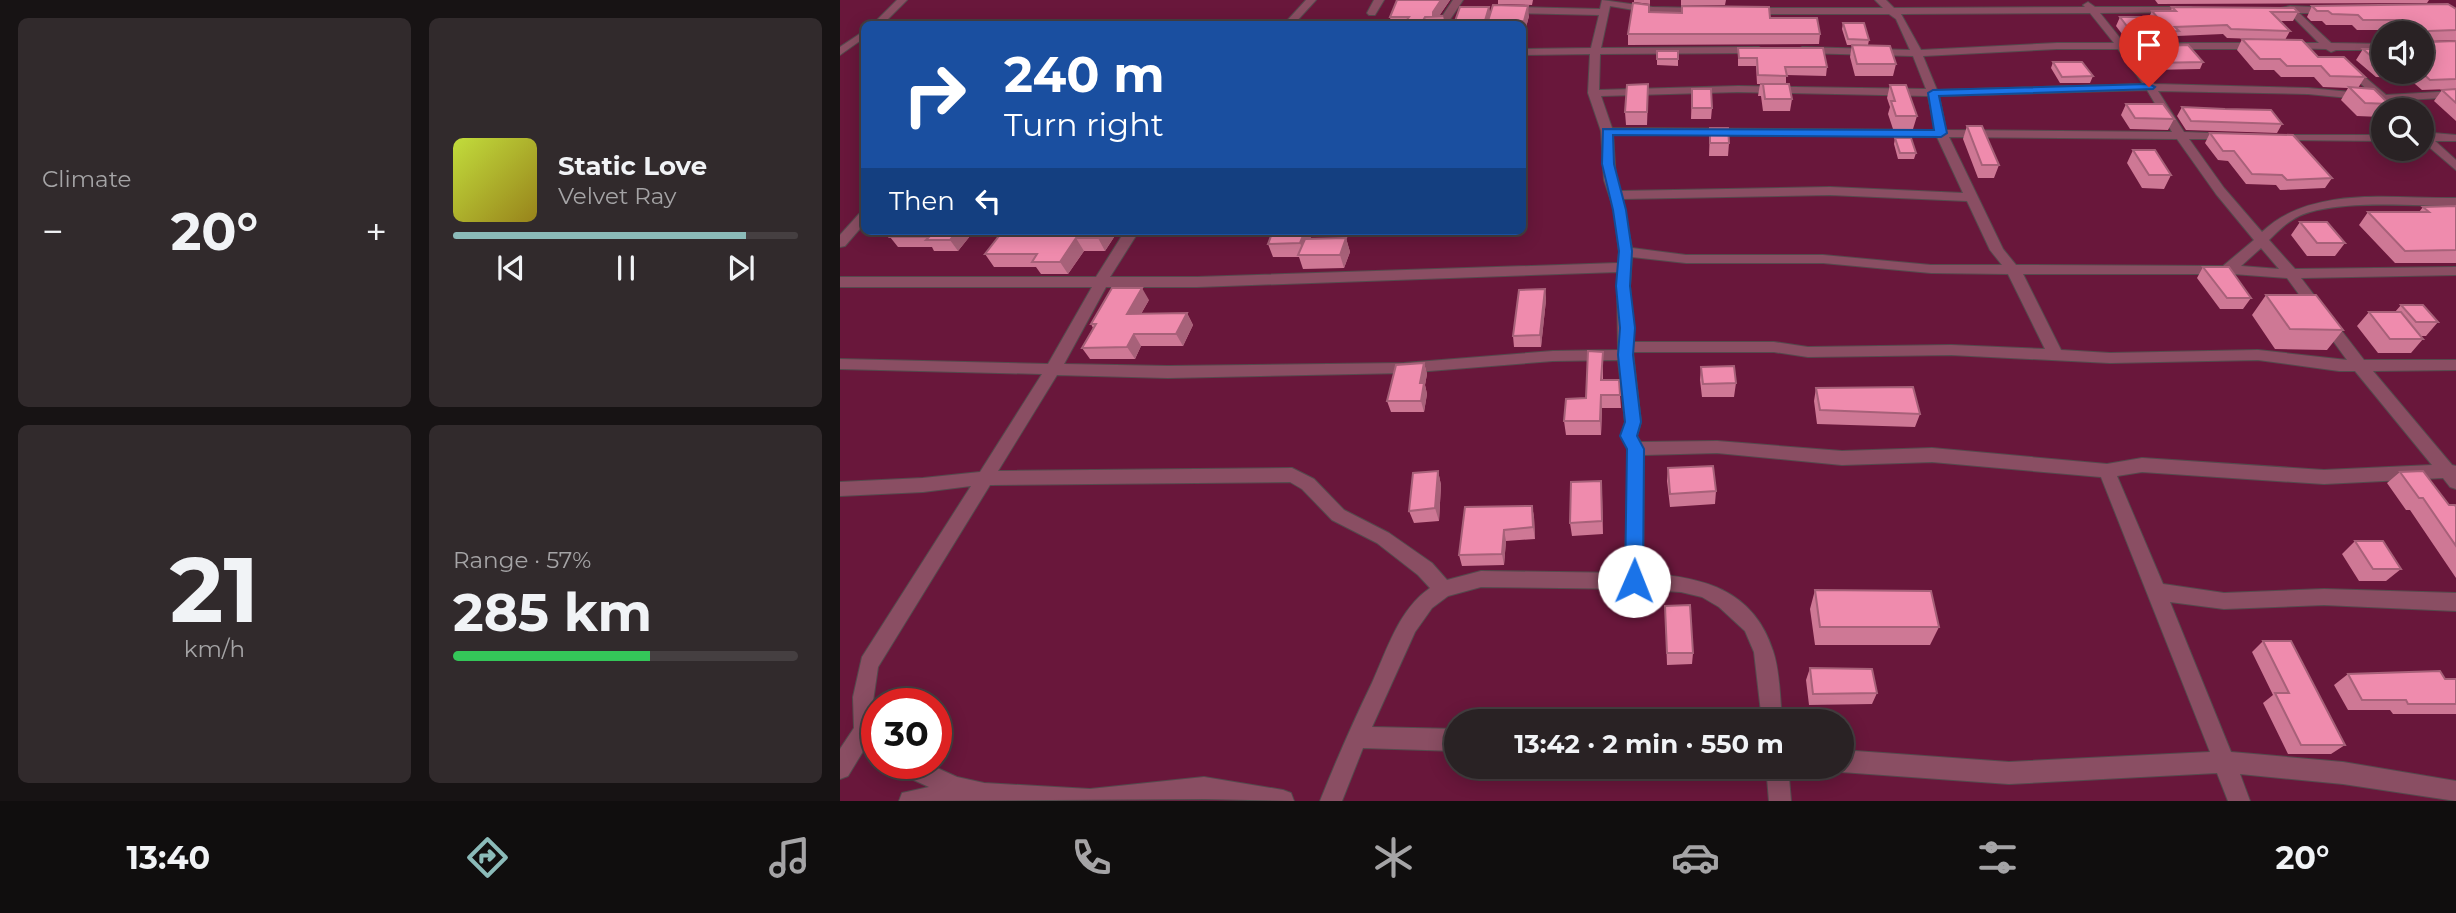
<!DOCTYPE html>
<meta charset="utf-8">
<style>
:root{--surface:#292224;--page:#312a2c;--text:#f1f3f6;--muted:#a5a4a6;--line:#453f41;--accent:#8bbbb9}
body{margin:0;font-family:Montserrat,sans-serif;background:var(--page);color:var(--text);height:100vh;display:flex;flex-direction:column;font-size:26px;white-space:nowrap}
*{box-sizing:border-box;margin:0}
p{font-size:23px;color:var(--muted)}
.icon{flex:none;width:38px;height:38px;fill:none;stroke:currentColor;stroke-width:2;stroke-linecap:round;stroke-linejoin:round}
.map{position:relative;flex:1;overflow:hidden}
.sheet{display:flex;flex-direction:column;gap:18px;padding:18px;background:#171314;width:840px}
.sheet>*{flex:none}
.top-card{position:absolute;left:21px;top:21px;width:665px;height:214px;border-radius:10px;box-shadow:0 4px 18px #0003,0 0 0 2px var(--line);background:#1a4fa0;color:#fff;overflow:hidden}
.fabs{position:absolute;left:1531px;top:21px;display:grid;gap:14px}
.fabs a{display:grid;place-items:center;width:63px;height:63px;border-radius:50%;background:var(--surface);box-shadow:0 4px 18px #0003,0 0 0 2px var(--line);font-size:35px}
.speed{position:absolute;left:21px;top:688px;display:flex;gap:14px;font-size:35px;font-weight:700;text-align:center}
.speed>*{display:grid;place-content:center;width:91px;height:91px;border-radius:50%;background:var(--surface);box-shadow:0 4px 18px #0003,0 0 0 2px var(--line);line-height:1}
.speed .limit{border:10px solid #d22;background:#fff;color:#111}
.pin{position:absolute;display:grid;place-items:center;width:60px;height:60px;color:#fff;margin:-72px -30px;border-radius:50% 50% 50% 0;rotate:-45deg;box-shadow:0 0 7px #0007}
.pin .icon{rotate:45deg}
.me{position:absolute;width:77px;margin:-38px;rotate:1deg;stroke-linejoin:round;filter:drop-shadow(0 0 5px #0008)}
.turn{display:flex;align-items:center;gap:24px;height:147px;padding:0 28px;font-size:32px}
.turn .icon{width:91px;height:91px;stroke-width:2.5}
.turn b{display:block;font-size:49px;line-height:60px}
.then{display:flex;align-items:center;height:66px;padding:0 28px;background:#0003;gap:14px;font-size:26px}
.big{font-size:52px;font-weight:700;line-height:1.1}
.sheet .widget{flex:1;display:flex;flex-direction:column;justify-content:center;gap:10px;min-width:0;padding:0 24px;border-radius:10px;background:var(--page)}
.sheet .dial{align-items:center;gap:0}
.dial b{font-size:91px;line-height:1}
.song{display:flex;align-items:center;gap:21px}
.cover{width:84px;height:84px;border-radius:10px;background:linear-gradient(135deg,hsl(70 70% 55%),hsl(50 70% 35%))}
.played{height:7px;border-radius:4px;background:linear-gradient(90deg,var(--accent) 85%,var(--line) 85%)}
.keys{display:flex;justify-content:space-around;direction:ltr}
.heat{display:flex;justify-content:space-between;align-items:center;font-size:38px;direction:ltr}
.charge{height:10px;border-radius:5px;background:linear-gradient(90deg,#34c759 57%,var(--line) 0)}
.sheet .tiles{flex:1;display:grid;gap:18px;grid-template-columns:repeat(2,1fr)}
.trip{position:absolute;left:604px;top:709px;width:410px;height:70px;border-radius:35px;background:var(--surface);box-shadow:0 4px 18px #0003,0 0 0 2px var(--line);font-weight:700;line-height:70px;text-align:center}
.menu{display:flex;height:112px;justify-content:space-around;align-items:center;background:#100e0e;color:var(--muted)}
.menu .icon{width:49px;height:49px}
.menu .selected{color:var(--accent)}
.menu b{font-size:32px;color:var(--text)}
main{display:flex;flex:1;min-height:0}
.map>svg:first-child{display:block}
</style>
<main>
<section class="sheet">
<div class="tiles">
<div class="widget"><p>Climate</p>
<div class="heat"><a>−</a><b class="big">20°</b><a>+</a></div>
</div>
<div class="widget">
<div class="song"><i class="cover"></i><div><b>Static Love</b><p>Velvet Ray</p></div></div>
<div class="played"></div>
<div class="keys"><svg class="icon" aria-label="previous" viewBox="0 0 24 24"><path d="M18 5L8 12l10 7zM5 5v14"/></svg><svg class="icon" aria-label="pause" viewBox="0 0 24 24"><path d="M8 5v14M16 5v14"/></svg><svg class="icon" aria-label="next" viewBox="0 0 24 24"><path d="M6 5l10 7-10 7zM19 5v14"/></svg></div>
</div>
<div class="widget dial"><b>21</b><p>km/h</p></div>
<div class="widget"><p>Range · 57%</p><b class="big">285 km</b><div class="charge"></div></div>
</div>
</section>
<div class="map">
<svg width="1616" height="801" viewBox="0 0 1616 801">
<rect width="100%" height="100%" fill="#372d30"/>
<path fill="#69173b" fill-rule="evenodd" d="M0,0H1616V801H0ZM24,24H682V231H24ZM1544,33H1582V72H1544ZM1544,110H1582V149H1544ZM37,704H96V763H37ZM616,721H1001V766H616Z"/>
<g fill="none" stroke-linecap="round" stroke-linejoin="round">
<g stroke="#544b4d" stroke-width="2">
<path id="street" d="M57,0H67L43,24H33Z
M466,0H476L454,24H444Z
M534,0H544L535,15H529L527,13Z
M613,0H623L607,24H597Z
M762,0L812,7L861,8L866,11L861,14L812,13L770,6L761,48L919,47L924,50L919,53L760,54L759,90L898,86L1086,89L1073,56L962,53L957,50L962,47L1070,50L1056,19L1049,14H908L903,11L908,8H1043L1035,0H1046L1054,8L1245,7L1243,5L1248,2L1255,7H1351L1356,10L1354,12L1260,13L1284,43H1419L1424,46L1419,49H1289L1314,84L1468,88L1532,94L1503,67L1502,65L1507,62L1546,95L1616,91V97L1552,101L1561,110H1550L1540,101L1468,94L1318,91L1344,132L1395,134V138L1391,139H1349L1384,188L1422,232C1471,185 1553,199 1616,198V206C1573,206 1497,199 1459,216C1447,222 1438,231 1429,240L1455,269L1616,267V275L1461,278L1524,360H1616V370L1533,371L1612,465L1616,466V489L1610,487L1603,478L1484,484L1302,472L1277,476L1323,584L1384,593L1484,589L1616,593V611L1484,605L1384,609L1330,602L1391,752L1503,762L1616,781V801L1503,784L1400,774L1410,801H1388L1377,773L1169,784L1001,772L993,769V766H1001V750L1169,762L1370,752L1261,477L1092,462L1002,465L877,453L804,455L803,573C861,577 913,588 933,651C940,672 940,699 942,721H922L914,652L905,631L879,607L862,597L841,592L794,589L641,587L608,596L592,608L575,632L532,727L616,729V751L523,748L502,801H480C496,761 513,722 532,683C547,650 559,609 590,588L578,575L537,543L492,520L462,489L450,482L150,485L38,667L32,708L37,730V756L25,748L8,776L0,779V749L14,728L13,697L22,657L131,486L83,492L0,496V482L83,478L140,472L202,374L0,369V359L208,364L252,287H0V277H256L285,231H299L270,277H357L778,263L779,252L774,210L764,180L761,131L748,93L750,54L682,55V49L751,48L759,15L669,13L664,10L669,7L760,9ZM1250,13L1274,43H1217L1081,50L1061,14ZM1217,49H1278L1303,84L1097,90L1083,56ZM1307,90L1332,132L1106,130L1099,96ZM898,92L1088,96L1095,130L772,128L761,96ZM773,134L1097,137L1123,193L990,187L780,191L776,180ZM1109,137L1337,139L1376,194L1414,240L1383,266L1176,265L1163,249ZM990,195L1127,201L1150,250L1162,265H1091L983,255H846L792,248L782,199ZM1421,248L1439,269L1401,266ZM792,257L846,263H983L1091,273L1168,274L1205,349L1111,345L968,347L934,342H793L790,286ZM777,272L778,350L713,351L564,363L328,366L224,364L266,287H357ZM1183,274H1393L1447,278L1507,360L1418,350L1270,353L1221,350ZM793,352H934L968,357L1111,355L1270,363L1418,360L1499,371H1515L1592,465L1484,470L1302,458L1267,464L1092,448L1002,451L877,441L801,442L797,436L801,422ZM778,360L785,422L781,436L788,449L785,573L641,571L607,580L592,563L549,533L504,510L474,479L452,468L158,471L217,375L328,378L564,373L713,361Z
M1450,6L1494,8L1496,10L1491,13H1459L1491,43L1544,44V50H1496L1491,52L1486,49L1444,48L1443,46L1448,43H1479L1449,13H1436L1431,10Z
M24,31V38L0,55V47Z
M1582,132L1616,135V141H1595L1616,160V170L1582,141Z
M1437,135H1544V141L1433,140V136Z
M24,213V224L5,246L0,247V235L19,214Z
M51,763H86L117,777L144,783L250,789L364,777L443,790L451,793L454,801L364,799L59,801L62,793L89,787L54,771Z
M926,766H948L951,801H929Z"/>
</g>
<use href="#street" fill="#8a4e63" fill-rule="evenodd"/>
</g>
<path fill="#ce7895" d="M557,0H610L599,16H603L605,24H551L550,17Z
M658,0H693L692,5L658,4Z
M794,0H810V4L794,2Z
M841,0H886L885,5H841Z
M1315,0H1589L1587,3L1318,4Z
M1472,6L1616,9V40L1589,41V42L1616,41V121L1594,101L1602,90L1611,89L1582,90L1568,78L1536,77L1516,60L1523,49H1544V72H1582V33H1556L1552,30H1517L1512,25H1486L1482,21H1471L1467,17Z
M649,7L650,14L689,16L685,31H682V24H614Z
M1332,7L1458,12L1453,21H1440L1450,31L1445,40L1387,38L1383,34L1337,36L1335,40L1288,42L1276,26L1280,17H1309L1312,11H1331Z
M809,12L930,18L980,34L979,44L788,45V34Z
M1003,23L1029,40L1028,45L1056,64L1053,76H1015L1010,57L1012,45H1007L1002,29Z
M1402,39L1478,57L1525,77L1518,88L1549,104L1545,110H1544L1540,117L1517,116L1501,100L1508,88L1483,87L1474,77H1441L1434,70H1414L1397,50Z
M1300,47L1363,62L1360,69L1309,70L1297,53Z
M898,48L987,67L986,76L946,75V84L952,99L950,111H923L921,96H918L920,84H930H917L916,66H898Z
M817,51H838V66L817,65Z
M1213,62L1253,76L1250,83H1220L1211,68Z
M1050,85L1077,116L1073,129H1053L1048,114L1050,107L1047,98Z
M852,89L872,108L871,119H851Z
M808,97L807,125H786L785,112Z
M1286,104L1334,119L1328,130L1290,129L1281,115Z
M1342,107L1442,124L1437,133L1346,130L1337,116Z
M1127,126L1159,165L1154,178H1138L1123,139Z
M870,128L889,143L888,156H869Z
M1370,133L1492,178L1485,188L1440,190L1436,185L1406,184L1388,161L1378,160L1365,143Z
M1055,138L1076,153L1074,159H1058L1054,144Z
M1293,150L1331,175L1324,189L1302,188L1287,163Z
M1616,206V263H1555L1519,225L1528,212H1579L1583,207Z
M1460,222L1505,243L1495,256H1467L1451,235Z
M55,231H134L118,251H94L92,247H58L50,237Z
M215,231H278L265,251H244L228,274H201L196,267H154L145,254L212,236Z
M433,231H468L471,238H506L510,252L504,268L463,269L459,257H433L428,244Z
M1363,267L1411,298L1403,309H1380L1357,278Z
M705,289L706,300L701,347H674L673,336Z
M1426,295L1503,330L1487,350L1435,349L1412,315Z
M309,300L301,314L347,313L353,325L343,346H301L295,359H250L242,348L253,328L251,324Z
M1561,305L1598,322L1586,336H1581L1583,339L1571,353H1538L1517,326L1529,312H1555Z
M763,352V380L780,395L781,408H762L761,435H726L724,421L746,398Z
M584,363L587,374L585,385L587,394L584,412H551L547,401Z
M861,367L896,383L894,397H862L860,380Z
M976,388L1080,414L1075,427L977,424L974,401Z
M828,468L876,491L875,504L830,507L827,481Z
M598,471L601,485L599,521L574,523L569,511Z
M1560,472L1609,505L1616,507V578L1570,510H1566L1547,483Z
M762,494L763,534L732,536L730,523Z
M692,506L694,517L695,539L666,541L664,565L622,566L619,555Z
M1515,541L1561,569L1546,581H1519L1502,554Z
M975,590L1099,627L1090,645H975L970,609Z
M825,606L853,653L852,664L827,665Z
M1423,641L1505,745L1491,754H1448L1423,703L1433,695L1412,652Z
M970,668L1037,693L1032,704L969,705L966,680Z
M1508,674L1616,679V714H1553L1550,710H1508L1494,685Z"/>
<path fill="#a76179" d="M601,0H610L599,16L594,17L593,12Z
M688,6L689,16L685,31L684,21Z
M649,7L651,17L648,21V24H644Z
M585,17L586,24H581Z
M117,231H134L118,251L110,240Z
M262,231H278L265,251L258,238Z
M465,231H468L472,241L465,255L460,243Z
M236,238L244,251L228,274L220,262Z
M506,238L510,252L504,268L500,255Z
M302,288L309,300L294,326L287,314Z
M705,289L706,300L701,347L700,335Z
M347,313L353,325L343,346L336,334Z
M294,334L301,346L295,359L287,347Z
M584,363L587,374L585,385L587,394L584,412L581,401L580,383Z
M761,395L762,408L761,435L760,421Z
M598,471L601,485L599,521L595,508Z
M692,506L694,517L695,539L693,527Z
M664,530L666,541L664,565L662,554Z"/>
<path fill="#ef8bad" stroke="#a76179" stroke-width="2" d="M557,0H601L593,12V15L603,16L585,17L581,24H564L569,17H550Z
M793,3L809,5V12L842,13V6L929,7L930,18H977L980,34H788Z
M1608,4L1616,9V30L1589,31L1586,34L1589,42L1616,41V79L1590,80L1581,72H1582V49L1594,50L1582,39V33H1575L1559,20H1523L1518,15L1492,14L1488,11H1477L1472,6Z
M653,5L688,6L684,21H648Z
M620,7H649L644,24H614Z
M1332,7L1454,8L1458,12H1431L1450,31L1391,29L1387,25L1335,27L1339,31L1292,33L1280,17H1317L1312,11H1336Z
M1003,23H1024L1029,40L1008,39Z
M1402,39L1462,40L1478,57H1504L1525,77L1490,76L1481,66H1447L1440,59H1420Z
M1012,45L1050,46L1056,64H1017Z
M1348,45L1363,62L1312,63L1300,47Z
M898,48H983L987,67H945L947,76L918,75L917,58H899Z
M1523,49H1544V67H1543Z
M817,51H838V59H817Z
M1213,62H1242L1253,76L1222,77Z
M808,84L807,112H785L787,85Z
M920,84H949L952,99H925L923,84Z
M1050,85H1066L1077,116H1056L1051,101H1055Z
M1509,87L1534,89L1549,104L1525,103Z
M852,89H871L872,108H852Z
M1616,89V103L1602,90Z
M1286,104H1323L1334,119L1295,118Z
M1342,107L1385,109L1431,110L1442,124L1351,121Z
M1127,126H1142L1159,165H1142Z
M870,128H888L889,143H870Z
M1370,133L1453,135L1492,178L1447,180L1442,175L1412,174L1394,151H1383Z
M1055,138H1071L1076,153H1060Z
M1293,150H1315L1331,175H1309Z
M1616,206V250L1565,251L1528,212H1589L1583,207Z
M1460,222H1487L1505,243H1477Z
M55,231H117L110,240H86L89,237H50Z
M215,231H262L258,238H236L220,262H192L197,254H145L159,236H212Z
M433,231H465L460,243L428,244Z
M506,238L500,255H458L465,239Z
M1363,267H1389L1411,298H1387Z
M272,288H302L287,314L347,313L336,334H294L287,347L242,348L256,324H251Z
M705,289L700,335L673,336L679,290Z
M1426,295H1476L1503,330L1450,329Z
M1561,305H1583L1598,322H1576Z
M1529,312H1561L1583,339H1550Z
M748,351L763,352L761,380H779L780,395H761L760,421H724L726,399L746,398Z
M584,363L580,383H584L581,401H547L556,365Z
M894,366L896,383L863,384L861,367Z
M1073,387L1080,414L980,410L976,388Z
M873,466L876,491L830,494L828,468Z
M598,471L595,508L569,511L573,473Z
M1583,471L1609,505H1615L1616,507V546L1583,498H1579L1560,472Z
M761,481L762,521L730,523L731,482Z
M692,506L693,527L664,530L662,554L619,555L625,507Z
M1515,541H1543L1561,569H1533Z
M975,590L1091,591L1099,627H980Z
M850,605L853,653H827L825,606Z
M1423,641H1451L1505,745H1461L1435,693H1449Z
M970,668L1032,669L1037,693L973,694Z
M1600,671L1605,679H1616V704H1568L1566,700H1522L1508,674Z"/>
<path fill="#1a73e8" stroke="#114b97" stroke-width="2" d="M1309,84L1315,87L1313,89L1099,96L1107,133L1101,137L773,135L774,164L786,210L792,251L790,286L795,328L793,355L801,422L797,436L804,449L803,581L801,587L794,589L787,587L785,581L787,449L780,436L785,422L778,355L780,328L776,286L779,251L773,210L762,164L763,129L1094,130L1088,93L1093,90Z"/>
</svg>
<div class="fabs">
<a><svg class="icon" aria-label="sound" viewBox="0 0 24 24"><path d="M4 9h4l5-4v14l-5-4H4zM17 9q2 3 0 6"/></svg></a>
<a><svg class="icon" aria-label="search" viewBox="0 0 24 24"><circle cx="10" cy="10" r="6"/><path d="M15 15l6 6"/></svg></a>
</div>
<div class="speed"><div class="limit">30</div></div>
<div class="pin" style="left:1309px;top:87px;background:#d93025"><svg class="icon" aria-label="arrive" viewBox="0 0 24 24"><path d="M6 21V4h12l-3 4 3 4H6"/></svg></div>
<svg class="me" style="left:794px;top:581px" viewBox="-20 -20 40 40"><circle r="19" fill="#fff"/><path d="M0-13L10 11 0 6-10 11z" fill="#1a73e8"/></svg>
<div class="trip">13:42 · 2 min · 550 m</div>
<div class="top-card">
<div class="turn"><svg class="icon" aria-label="right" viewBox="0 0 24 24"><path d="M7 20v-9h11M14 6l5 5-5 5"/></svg><div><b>240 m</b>Turn right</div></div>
<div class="then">Then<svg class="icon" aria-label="left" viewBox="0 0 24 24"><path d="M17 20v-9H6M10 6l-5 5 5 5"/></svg></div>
</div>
</div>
</main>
<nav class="menu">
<b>13:40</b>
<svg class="icon selected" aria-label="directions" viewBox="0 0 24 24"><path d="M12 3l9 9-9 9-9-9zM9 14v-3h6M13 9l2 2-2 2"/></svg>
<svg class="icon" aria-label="music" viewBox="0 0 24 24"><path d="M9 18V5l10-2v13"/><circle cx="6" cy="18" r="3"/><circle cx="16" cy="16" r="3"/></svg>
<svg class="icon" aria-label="phone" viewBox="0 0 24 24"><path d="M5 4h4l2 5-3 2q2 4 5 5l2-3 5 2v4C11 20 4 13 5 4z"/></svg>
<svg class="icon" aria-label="climate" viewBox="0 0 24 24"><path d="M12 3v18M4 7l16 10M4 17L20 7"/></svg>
<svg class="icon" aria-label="car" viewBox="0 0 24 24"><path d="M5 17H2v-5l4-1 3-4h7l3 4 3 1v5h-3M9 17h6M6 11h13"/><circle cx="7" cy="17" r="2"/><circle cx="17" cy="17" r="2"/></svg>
<svg class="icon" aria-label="filters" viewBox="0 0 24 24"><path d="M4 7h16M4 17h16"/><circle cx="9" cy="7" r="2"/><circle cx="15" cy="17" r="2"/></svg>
<b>20°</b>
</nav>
